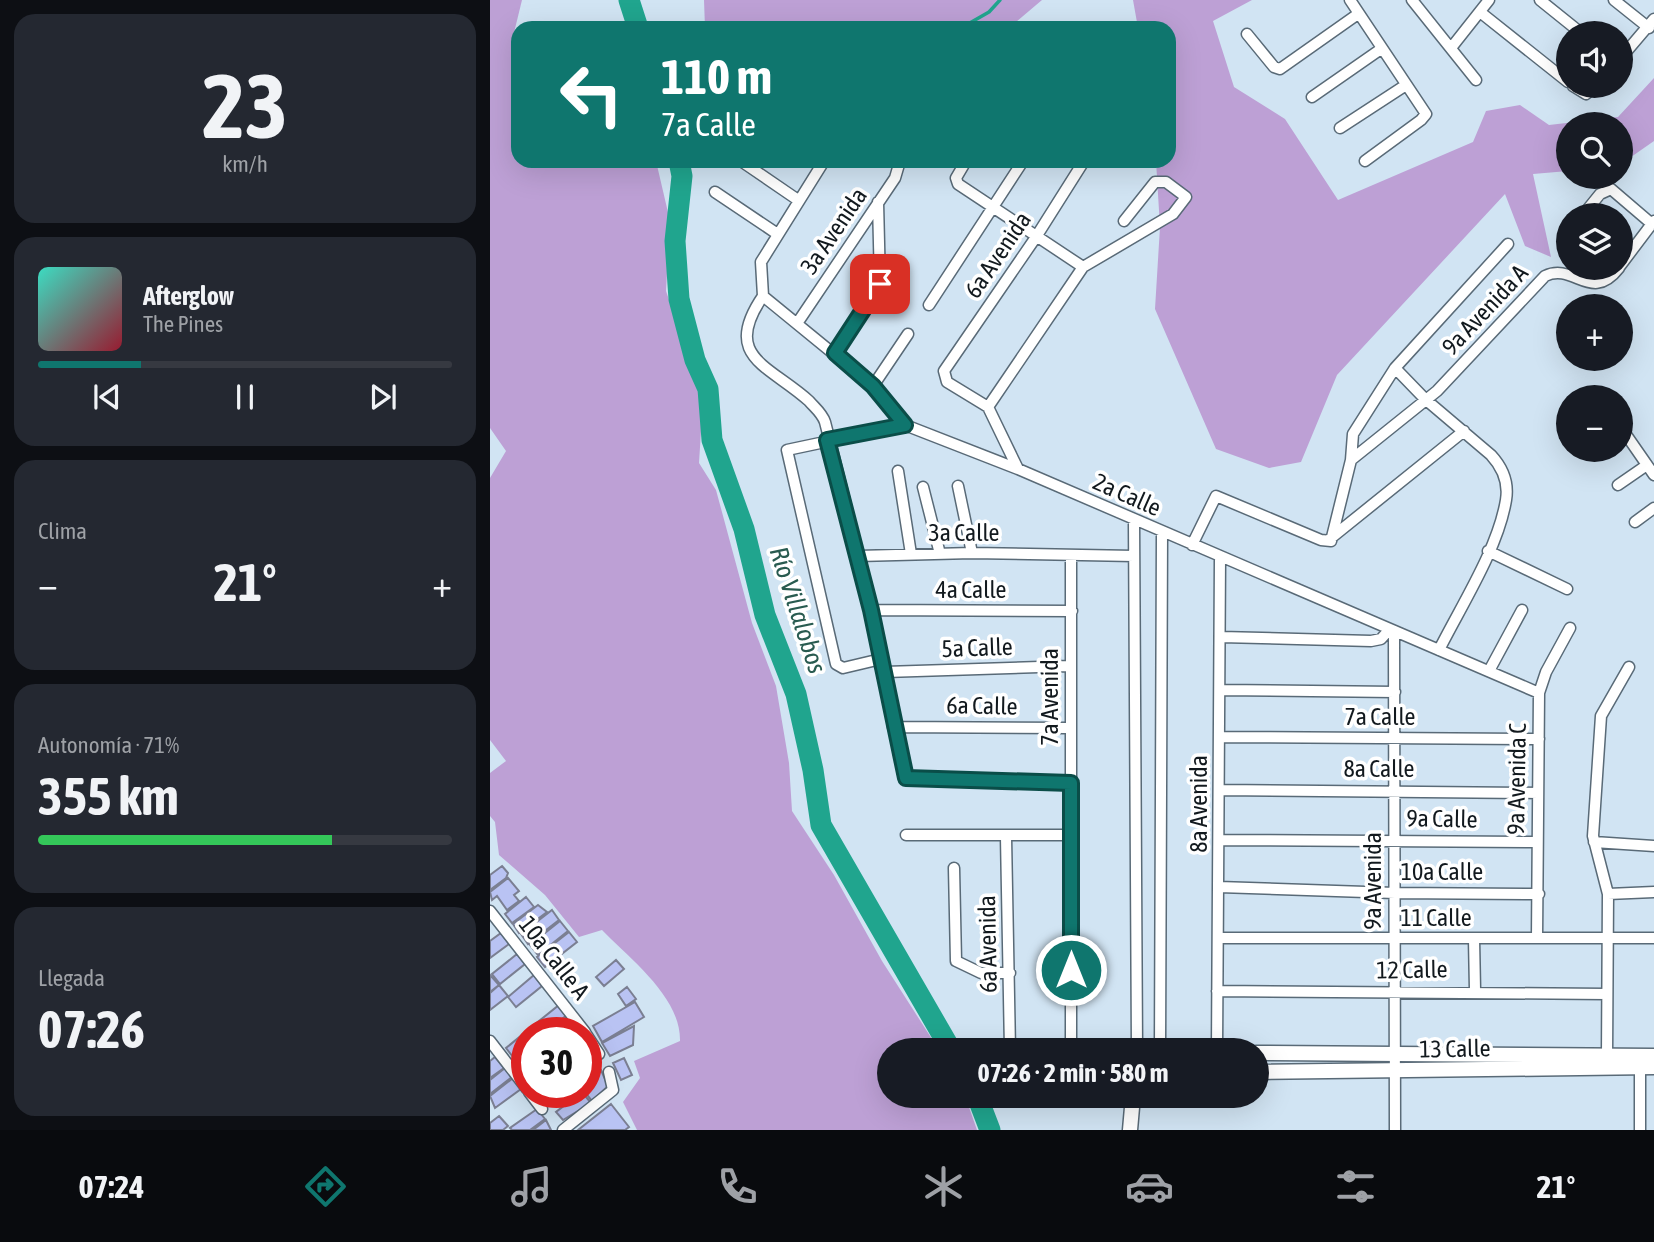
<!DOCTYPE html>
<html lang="es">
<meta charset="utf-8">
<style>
:root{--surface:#171b24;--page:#242831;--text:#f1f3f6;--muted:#9ea1a6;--line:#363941;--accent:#0f766e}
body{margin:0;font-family:"Asap Condensed",sans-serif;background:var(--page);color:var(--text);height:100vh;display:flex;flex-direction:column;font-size:26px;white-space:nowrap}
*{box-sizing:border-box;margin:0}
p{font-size:23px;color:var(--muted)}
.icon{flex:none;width:38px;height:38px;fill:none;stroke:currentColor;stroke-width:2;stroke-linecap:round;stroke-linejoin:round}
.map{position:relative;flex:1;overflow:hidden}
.side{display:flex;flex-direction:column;gap:14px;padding:14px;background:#0d0f14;width:490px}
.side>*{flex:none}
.banner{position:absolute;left:21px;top:21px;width:665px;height:147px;border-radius:21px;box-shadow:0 7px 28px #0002;background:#0f766e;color:#fff;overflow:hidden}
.tools{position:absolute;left:1066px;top:21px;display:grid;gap:14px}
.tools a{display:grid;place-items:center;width:77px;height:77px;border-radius:50%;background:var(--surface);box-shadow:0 7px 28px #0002;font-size:35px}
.speed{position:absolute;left:21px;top:1017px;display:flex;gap:14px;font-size:35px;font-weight:700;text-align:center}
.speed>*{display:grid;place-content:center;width:91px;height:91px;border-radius:50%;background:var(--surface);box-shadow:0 7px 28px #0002;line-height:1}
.speed .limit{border:10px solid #d22;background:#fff;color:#111}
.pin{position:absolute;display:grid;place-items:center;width:60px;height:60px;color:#fff;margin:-30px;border-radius:14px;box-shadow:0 4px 10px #0006}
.me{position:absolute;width:77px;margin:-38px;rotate:0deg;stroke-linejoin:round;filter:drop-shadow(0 0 5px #0008)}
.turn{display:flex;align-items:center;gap:24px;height:147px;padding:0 35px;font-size:32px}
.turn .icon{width:91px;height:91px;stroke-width:2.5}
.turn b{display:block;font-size:49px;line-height:60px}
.big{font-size:52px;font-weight:700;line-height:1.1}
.side .card{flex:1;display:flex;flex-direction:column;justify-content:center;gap:10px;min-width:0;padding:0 24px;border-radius:21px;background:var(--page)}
.side .dial{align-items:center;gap:0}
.dial b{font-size:91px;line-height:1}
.song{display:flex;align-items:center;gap:21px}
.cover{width:84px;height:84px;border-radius:10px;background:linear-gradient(135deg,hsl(170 70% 55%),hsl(350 70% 35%))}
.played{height:7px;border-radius:4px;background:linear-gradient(90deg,var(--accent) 25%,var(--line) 25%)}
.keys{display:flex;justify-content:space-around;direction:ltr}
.heat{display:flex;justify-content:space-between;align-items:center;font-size:38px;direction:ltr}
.charge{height:10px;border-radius:5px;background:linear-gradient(90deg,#34c759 71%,var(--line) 0)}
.trip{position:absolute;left:387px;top:1038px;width:392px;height:70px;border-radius:35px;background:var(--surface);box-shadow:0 7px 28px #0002;font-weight:700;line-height:70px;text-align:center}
.dock{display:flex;height:112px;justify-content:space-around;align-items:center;background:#090b0e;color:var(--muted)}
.dock .icon{width:49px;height:49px}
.dock .selected{color:var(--accent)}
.dock b{font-size:32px;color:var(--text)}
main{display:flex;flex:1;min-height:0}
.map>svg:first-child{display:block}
</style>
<main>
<section class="side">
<div class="card dial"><b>23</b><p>km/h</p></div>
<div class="card">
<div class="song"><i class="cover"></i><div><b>Afterglow</b><p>The Pines</p></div></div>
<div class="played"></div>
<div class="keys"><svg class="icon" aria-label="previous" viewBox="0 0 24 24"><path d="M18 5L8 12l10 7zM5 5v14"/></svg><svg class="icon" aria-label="pause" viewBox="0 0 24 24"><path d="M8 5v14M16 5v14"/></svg><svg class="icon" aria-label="next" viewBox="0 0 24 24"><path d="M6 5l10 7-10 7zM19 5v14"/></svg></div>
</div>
<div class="card"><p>Clima</p>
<div class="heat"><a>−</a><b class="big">21°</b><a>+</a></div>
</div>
<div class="card"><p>Autonomía · 71%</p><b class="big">355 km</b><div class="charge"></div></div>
<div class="card"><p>Llegada</p><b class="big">07:26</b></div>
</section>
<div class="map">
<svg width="1164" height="1130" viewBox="0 0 1164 1130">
<rect width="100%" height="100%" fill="#d1e4f3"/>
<path fill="#bda0d5" d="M0,0H32L21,45L28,44V161H166L180,221L176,291L213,400L209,463L226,490L262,623L286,686L299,763L302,811L344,875L392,961L449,1050H399V1096H475L487,1130H147L133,1102L150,1078L144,1061L190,1041C191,997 140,959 112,930L89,937L55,895L9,855L5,822L0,816V773L16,761L0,740V478L16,451L0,428Z
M214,0H552L519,28H215Z
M643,0H762L723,21L744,87L795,119L848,200L983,142L996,111L1030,105L1059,125L1128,117L1164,78V141L1131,164L1130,124H1078V171L1043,174L1061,257L1035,246L1015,194L847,375L811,462L779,468L726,449L665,309L670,227L666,161H679V28H648Z"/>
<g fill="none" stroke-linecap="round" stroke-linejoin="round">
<path stroke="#20a58e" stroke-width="3.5" d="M471,28L499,12L510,0"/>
<path stroke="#20a58e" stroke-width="21" d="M139,0L148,28
M189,161L192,176L185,241L189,299L205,360L218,389L222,440L254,529L275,615L306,694L323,770L331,825L461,1050
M487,1096L500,1130"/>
</g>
<path fill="#b9c3f3" stroke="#7b7f92" stroke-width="2" d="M12,866L18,873L16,878L0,890V875Z
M18,878L29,891L24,895L29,901L17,910L7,896L2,900L0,892Z
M36,897L44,907L22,923L15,914Z
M48,905L57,912L29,933L23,924Z
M62,910L69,920L38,944L31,934Z
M70,921L78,931L48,955L40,945Z
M79,932L87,942L55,967L47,957Z
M11,933L19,944L0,958V941Z
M27,954L35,964L10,984L2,974Z
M126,960L134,969L114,986L106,977Z
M0,975L9,985L0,992Z
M44,975L52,986L26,1007L18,997Z
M9,985L18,996L0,1010V993Z
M137,987L146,999L136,1006L128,994Z
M145,1002L154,1017L112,1042L103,1026Z
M69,1005L77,1015L55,1032H49L44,1025Z
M77,1016L85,1026L77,1032H56Z
M43,1026L48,1032H37V1047L23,1057L16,1048Z
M144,1026L143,1045L120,1056L112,1043Z
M37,1049V1065L32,1069L24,1059Z
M100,1052L108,1066L96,1075V1055Z
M5,1057L14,1068L0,1078V1061Z
M134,1058L142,1075L131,1080L123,1063Z
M15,1068L22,1077L0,1094V1080Z
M111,1070L118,1086L102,1101L95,1092L96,1082Z
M23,1078L31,1089L5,1108L0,1096Z
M60,1092H88L71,1105Z
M92,1092L101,1103L73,1120L66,1112Z
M121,1104L139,1127L135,1130H88Z
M47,1109L55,1119L40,1130H22L20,1128Z
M9,1116L18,1126L13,1130H0V1123Z
M56,1120L61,1130H43Z"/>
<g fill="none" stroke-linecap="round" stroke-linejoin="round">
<g stroke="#596a77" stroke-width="13">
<path id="minor" d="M860,0L936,114L931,120L875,161
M922,0L986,80
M1050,0L1091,33
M1124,0L1159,28
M990,12L1078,82
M757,34L784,67L790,69L868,14
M961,48L999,0
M1130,59L1164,19
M1083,86L1096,94L1106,86
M822,97L891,49
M850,128L916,85
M251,161L308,200
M334,161L271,262L273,296L383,386L415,425L528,469L1049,693
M476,161L466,178L468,184L593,267
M225,192L286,233
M1093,215L1110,194L1121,189L1162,224
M1130,266L1164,221
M273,296C231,357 279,365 319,401C325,408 332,413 335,422C356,504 376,588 395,671C403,707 404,745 417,780L581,783
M439,305L533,161
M308,322L405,178L410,161
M345,353L390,284L388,202
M905,368L935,399L1001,455C1013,468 1019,482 1016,500C1008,549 971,606 949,650
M383,386L418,334
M498,407L593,267L683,214L696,197L676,182H665L634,221
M1130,426L1164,475
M861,460L947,391L1055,276C1084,262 1101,304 1129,268
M528,469L498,407L457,382L454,371L546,237L594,161
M408,471L421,554
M1128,485L1157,465
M468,486L482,553
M433,487L450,554
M644,521L647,1050
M1145,522L1164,508
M841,538L974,431
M702,545L726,496L831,540L841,541L861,460L863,434L905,368L1018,244
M998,551L1077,589
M581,555V1050
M368,556L482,553L644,556
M381,610L582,611
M904,632L905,1130
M731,637L881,641L891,639L899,630
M391,659L353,668L346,664L297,450L415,425
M999,671L1032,610
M395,672L580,666
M730,690L905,692
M403,727L580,728
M730,737L1049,739
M730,790L1048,793
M416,835H582
M516,837L520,1050
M730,840L1047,842
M1104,842L1164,846
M464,868L466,961L491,973H520
M729,887L905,893L1049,894
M1118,894L1164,892
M0,911L95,1032
M728,938H1164
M1047,938L1049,693L1056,672L1080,628
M984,939L985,990
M727,991L1117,994
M96,1034L109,1054
M0,1041L37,1089
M670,1050L672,533
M727,1050L730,558
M1117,1056L1118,894L1103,836L1111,716L1139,667
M39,1092L52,1109
M73,1130L123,1090L119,1072
M1150,1130V1062"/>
</g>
<g stroke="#596a77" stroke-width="17">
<path id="major" d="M766,1053L1164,1056
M766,1072L1164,1067
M640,1130L643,1096"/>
</g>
<use href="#minor" stroke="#fff" stroke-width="10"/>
<use href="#major" stroke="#fff" stroke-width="14"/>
</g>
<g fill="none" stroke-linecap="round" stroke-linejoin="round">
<g stroke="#0a4d48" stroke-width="18">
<path id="route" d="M390,284L345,353L383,386L415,425L337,440L381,610L416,778L581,783V970"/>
</g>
<use href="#route" stroke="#0f766e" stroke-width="12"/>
</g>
<g text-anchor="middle" stroke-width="7" stroke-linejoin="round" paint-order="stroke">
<g font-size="24" fill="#12191e" stroke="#fff">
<text transform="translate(344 231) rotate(-56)" y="8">3a Avenida</text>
<text transform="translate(508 255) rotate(-56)" y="8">6a Avenida</text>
<text transform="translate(995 310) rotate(-47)" y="8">9a Avenida A</text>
<text transform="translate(637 495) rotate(24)" y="8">2a Calle</text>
<text x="474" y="541">3a Calle</text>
<text x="481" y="598">4a Calle</text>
<text transform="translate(487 648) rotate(-2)" y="8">5a Calle</text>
<text transform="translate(560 697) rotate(-90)" y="8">7a Avenida</text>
<text transform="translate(492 706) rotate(1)" y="8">6a Calle</text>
<text x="890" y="725">7a Calle</text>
<text x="889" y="777">8a Calle</text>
<text transform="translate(1027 779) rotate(-89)" y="8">9a Avenida C</text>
<text transform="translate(709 804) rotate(-90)" y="8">8a Avenida</text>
<text transform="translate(952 819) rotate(1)" y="8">9a Calle</text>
<text x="952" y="880">10a Calle</text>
<text transform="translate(883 881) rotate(-90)" y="8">9a Avenida</text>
<text x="946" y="926">11 Calle</text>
<text transform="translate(498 944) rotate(-91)" y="8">6a Avenida</text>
<text transform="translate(64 958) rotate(52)" y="8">10a Calle A</text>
<text transform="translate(922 970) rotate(-1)" y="8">12 Calle</text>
<text transform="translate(965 1049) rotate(-1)" y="8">13 Calle</text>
</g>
<g font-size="26" font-style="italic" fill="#295b50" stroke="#fff">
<text transform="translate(308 610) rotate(72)" y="9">Río Villalobos</text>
</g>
</g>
</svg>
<div class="tools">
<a><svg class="icon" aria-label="sound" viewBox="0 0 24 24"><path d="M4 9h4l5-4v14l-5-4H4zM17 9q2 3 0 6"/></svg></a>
<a><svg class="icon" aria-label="search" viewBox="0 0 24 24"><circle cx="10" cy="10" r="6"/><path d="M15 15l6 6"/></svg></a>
<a><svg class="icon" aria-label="layers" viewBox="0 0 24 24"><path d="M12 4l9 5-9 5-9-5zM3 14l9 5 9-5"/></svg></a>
<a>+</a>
<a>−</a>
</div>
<div class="speed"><div class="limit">30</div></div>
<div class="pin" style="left:390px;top:284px;background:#d93025"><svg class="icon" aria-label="arrive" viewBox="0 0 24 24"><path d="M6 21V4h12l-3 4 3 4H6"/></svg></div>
<svg class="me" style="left:581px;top:970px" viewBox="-20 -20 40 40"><circle r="17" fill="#0f766e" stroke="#fff" stroke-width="3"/><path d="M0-11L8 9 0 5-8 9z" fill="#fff"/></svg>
<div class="trip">07:26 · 2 min · 580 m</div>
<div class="banner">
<div class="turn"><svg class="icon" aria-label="left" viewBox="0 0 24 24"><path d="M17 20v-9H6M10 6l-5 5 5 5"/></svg><div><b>110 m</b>7a Calle</div></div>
</div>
</div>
</main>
<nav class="dock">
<b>07:24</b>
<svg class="icon selected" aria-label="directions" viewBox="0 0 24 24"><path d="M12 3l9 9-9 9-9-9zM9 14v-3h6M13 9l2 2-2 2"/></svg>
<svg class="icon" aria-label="music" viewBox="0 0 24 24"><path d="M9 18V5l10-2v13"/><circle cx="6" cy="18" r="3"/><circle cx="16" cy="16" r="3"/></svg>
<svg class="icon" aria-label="phone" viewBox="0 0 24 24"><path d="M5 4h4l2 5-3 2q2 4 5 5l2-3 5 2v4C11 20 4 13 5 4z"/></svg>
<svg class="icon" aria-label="climate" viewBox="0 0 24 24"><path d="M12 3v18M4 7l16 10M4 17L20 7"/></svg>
<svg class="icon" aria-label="car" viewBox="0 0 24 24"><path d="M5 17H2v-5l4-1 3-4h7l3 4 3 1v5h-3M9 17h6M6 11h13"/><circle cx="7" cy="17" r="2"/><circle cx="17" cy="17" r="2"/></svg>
<svg class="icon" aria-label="filters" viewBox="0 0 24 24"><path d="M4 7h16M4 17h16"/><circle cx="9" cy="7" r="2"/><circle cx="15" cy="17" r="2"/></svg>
<b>21°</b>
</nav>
